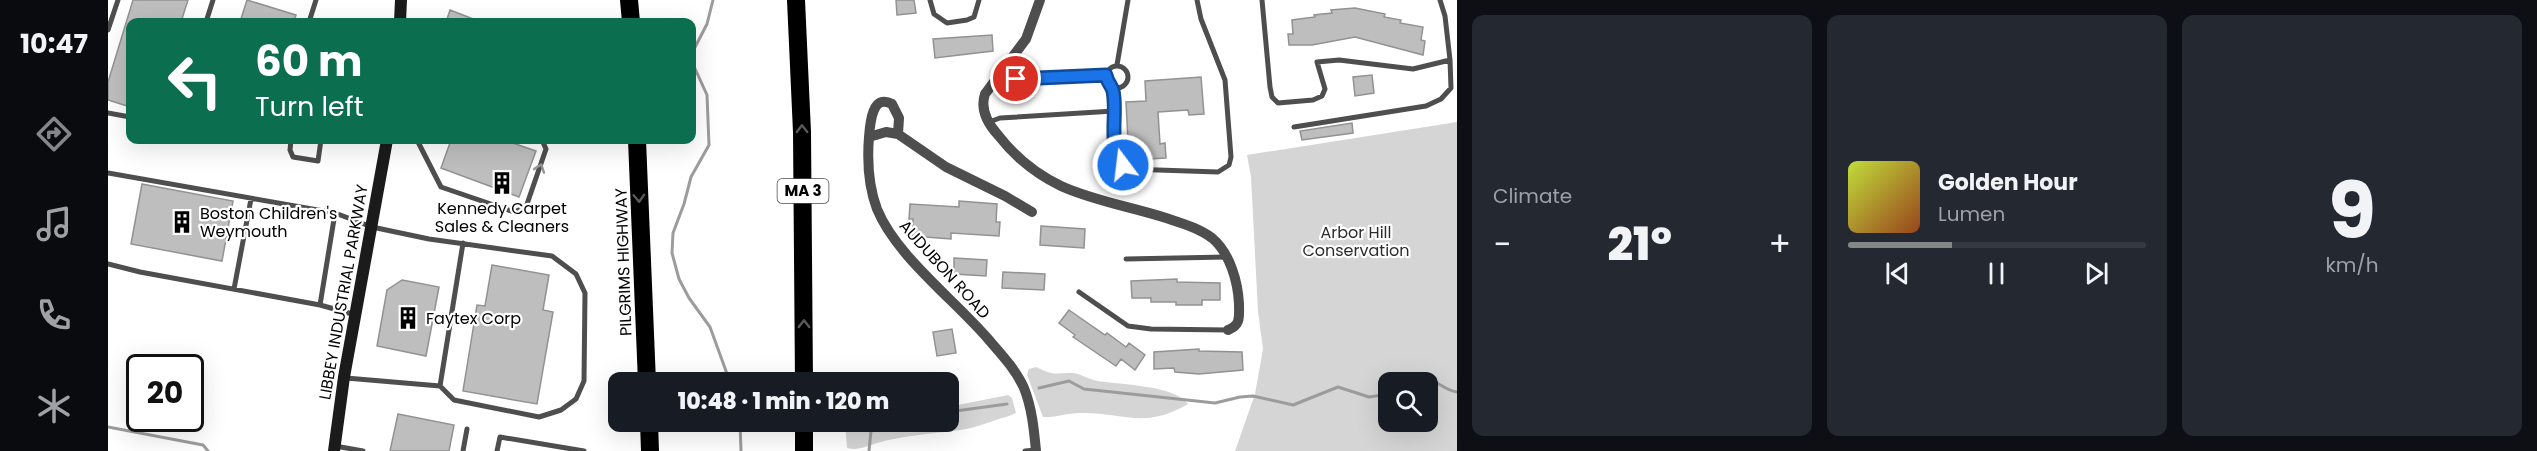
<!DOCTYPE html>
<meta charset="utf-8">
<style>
:root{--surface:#171b24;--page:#242831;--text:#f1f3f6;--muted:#9ea1a6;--line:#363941;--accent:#858687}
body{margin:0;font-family:Poppins,sans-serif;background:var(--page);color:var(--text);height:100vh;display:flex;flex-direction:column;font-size:22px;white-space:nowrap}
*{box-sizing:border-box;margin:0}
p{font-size:20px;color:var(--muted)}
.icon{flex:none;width:33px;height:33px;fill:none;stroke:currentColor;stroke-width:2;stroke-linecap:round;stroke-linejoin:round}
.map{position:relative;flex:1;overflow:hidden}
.sheet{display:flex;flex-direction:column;gap:15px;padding:15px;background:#0d0f14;width:1080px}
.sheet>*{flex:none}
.top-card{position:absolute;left:18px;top:18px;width:570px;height:126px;border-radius:12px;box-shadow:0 6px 24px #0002;background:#0b6e4f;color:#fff;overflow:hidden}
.tools{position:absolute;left:1270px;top:372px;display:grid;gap:12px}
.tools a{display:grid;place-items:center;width:60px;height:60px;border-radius:12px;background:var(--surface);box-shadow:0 6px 24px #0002;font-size:30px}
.speed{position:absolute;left:18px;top:354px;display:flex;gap:12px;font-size:30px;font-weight:700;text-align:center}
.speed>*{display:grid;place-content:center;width:78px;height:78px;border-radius:50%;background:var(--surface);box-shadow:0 6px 24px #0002;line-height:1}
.speed .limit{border:3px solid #111;border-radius:9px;background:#fff;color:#111}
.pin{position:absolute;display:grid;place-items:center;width:51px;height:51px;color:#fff;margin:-26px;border:3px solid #fff;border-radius:50%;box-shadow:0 2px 6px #0007}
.me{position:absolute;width:66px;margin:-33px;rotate:345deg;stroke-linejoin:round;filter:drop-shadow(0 0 4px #0008)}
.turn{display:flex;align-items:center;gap:21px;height:126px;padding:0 30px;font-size:27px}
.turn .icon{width:78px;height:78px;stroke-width:2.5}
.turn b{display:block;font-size:42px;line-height:51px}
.big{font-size:45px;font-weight:800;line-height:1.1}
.sheet .card{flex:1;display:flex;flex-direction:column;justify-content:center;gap:9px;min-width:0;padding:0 21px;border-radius:12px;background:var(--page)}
.sheet .dial{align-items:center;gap:0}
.dial b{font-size:78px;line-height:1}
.song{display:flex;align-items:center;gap:18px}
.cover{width:72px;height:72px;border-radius:9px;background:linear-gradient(135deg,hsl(70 70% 55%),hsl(20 70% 35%))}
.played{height:6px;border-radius:3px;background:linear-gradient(90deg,var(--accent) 35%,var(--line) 35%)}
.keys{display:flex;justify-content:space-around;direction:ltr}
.heat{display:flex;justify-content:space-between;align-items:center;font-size:33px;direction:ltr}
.sheet .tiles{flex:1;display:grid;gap:15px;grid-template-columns:repeat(3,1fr)}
.trip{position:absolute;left:500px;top:372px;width:351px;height:60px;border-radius:12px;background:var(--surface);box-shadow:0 6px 24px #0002;font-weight:800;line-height:60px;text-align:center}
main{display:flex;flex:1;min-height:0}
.tabs{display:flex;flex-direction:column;width:108px;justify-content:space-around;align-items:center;background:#090b0e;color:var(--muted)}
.tabs .icon{width:42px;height:42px}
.tabs .selected{color:var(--accent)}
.tabs b{font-size:27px;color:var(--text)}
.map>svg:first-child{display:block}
</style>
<main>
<nav class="tabs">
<b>10:47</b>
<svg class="icon selected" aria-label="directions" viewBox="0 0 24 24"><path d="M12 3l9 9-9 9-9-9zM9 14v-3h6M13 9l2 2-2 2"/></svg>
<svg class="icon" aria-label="music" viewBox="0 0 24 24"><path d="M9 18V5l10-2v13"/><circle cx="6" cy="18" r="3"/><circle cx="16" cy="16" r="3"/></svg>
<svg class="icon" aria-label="phone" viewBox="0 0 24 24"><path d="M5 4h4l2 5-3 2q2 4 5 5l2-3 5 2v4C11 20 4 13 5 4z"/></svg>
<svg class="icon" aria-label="climate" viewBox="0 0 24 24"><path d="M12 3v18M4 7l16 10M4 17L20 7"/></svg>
</nav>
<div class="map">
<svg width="1349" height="451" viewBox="0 0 1349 451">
<rect width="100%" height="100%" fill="#fff"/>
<path fill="#d5d5d5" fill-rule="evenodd" d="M1349,122V451H1127L1147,394L1155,349L1150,311L1143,177L1139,155ZM1281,382H1320V422H1281Z
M928,367C947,376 945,373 964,373C971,373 982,380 990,381C1014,385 1066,385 1080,404C1036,430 1015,412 972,413C959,413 947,418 935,417L919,375L921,369Z
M900,395L904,398L908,413L901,416C885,420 869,428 852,430C825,434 796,435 769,443C759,446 750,451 739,448L737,422H840V407Z"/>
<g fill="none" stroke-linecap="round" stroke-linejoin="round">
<path stroke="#9c9c9c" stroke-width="3" d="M584,53L599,24L605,0
M584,62L599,95L601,145L583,177L576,204L565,233L564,253L571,279L581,298L602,327L622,382
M1302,382C1325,371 1330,389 1349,392
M931,388L961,381L976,389L1107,403L1132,397L1145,396L1185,405L1230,387L1261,397L1281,394
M840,412L899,404
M632,422L633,451
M0,427L95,445L100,451
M761,451L763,431L773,422"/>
</g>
<path fill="#bebebe" stroke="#929292" stroke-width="1.5" d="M25,0H80L73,22H22V107L0,100V82Z
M139,0L188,15L186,22H132Z
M788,0H806L808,13L789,15Z
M1247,8L1277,14L1276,17L1293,20L1292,23L1315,27L1313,40L1317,41L1315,55L1247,37L1204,45H1181L1180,34H1185L1184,20L1207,17L1206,15L1224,13L1223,10Z
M342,10L373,22H338Z
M884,35L885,51L827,58L825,39Z
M1264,75L1266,93L1247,96L1245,77Z
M1093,77L1096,114L1081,115L1080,110L1050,112L1052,144L1057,143L1058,158L1021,160L1018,102L1038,101L1037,81Z
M1244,123L1245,133L1194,140L1192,131Z
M343,140H396L428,151L411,197L333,168Z
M34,184L125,201L114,261L23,244Z
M851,201L889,204L888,222H892L891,236L843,233V239L804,236L805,219H801L802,204L851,207Z
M933,226L977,229L976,248L932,245Z
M846,258L879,260L878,276L846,274Z
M384,265L441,275L435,310L445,312L429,404L355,391L369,305L377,306Z
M895,272L937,274L936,290L894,288Z
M1069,279V282L1112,283V300H1094V305H1068V302H1043V298H1024L1023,281Z
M294,280L331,287L318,356L269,346L279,290Z
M961,310L997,335L999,333L1018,347L1021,343L1037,355L1027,370L1013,359L1008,366L965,337L967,335L951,323Z
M844,329L848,353L829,356L825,332Z
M1091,349V351L1134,352L1135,370L1091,374L1067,372L1066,368L1046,369V352Z
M290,414L346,425L341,451H282Z"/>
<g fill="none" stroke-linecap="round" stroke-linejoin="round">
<path stroke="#4e4e4e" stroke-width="5" d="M822,0L826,14L839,23L859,20L866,17L871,0
M1154,0L1162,87L1164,97L1170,103L1205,100L1214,96L1217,89L1209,62L1231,60L1305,69L1342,60L1337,16L1332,0
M98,22L105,0
M201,22L208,0
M0,30L10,0
M1009,65L1020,0
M998 77a11 11 0 1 1 22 0a11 11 0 1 1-22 0Z
M889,80L998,75
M1005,89L1010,157L1020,169L1110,172L1121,165L1123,157L1117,80L1093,19L1089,0
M0,113L22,117
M881,122L892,118L1006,111
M1186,127L1318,106L1333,99L1343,88L1342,60
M183,140L182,150L185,157L210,161L213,140
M309,140L333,187L406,212L418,207L438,149L434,140
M0,173L227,213
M1018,259L1118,257
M0,264L32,272L212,305
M126,289L143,199
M971,292L1020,326L1043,329L1120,330
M238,378L332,386L346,400L431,417L453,410L468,399L476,381L477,293L468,274L444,256L321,239L264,227L227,213L212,305L248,315
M332,386L355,243
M227,446L255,451
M355,451L359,429
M389,451L392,437L476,451
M917,451L928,450"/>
<path stroke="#4e4e4e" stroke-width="10" d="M932,0L918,39L877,94C872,109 880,124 890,135C907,157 928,174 953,186C986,201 1024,207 1058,218C1073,223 1091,228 1104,238C1122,253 1130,282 1131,304C1131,317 1133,325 1120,330
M761,137C762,124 764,93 784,104L791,118L790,134
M924,212L897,196L838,167L790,134L778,132L761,137C759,162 760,185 769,209C788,256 848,301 881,340C894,355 908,370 916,388C924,408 926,430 928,451"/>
<path stroke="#1b1b1b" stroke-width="12" d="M292,22L293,0
M226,451L236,377L279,140"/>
<path stroke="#000" stroke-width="18" d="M521,0L523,22
M688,0L694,132L696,382
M529,140L539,382
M541,422L542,451
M696,422V451"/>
</g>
<defs><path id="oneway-chevron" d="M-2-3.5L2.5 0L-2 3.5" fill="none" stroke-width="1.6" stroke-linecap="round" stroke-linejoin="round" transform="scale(1.5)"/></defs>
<g stroke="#595959">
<use href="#oneway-chevron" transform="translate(694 129) rotate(-91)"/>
<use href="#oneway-chevron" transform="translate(531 198) rotate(88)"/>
<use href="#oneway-chevron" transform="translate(696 324) rotate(-90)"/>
</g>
<use stroke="#959595" href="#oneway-chevron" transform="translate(432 168) rotate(-71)"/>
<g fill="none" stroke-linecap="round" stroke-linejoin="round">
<g stroke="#114b97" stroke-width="15">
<path id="route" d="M908,79L998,75C999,82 1004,86 1005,91C1010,114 999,145 1015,165"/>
</g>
<use href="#route" stroke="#1a73e8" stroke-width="10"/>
</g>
<defs>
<g id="building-bare" transform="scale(1.8)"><path d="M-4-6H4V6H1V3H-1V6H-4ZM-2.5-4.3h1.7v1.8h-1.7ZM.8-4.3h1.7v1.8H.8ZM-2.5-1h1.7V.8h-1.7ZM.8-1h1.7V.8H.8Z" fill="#000" stroke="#fff" stroke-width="2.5" paint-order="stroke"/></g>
</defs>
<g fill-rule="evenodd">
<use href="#building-bare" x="394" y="183"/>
<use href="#building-bare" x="74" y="222"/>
<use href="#building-bare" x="300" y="318"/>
</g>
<g text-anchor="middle" stroke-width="4.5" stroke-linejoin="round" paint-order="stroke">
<rect fill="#fff" stroke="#4c4c4c" stroke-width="1.5" x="669.5" y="179" width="51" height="24" rx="4.5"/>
<g font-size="15" font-weight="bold" fill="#000">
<text x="695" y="196">MA 3</text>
</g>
<g font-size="16" fill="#000" stroke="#fff" text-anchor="start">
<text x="394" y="214" text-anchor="middle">Kennedy Carpet<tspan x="394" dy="18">Sales &amp; Cleaners</tspan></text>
<text x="92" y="219">Boston Children's<tspan x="92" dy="18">Weymouth</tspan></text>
<text x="318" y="324">Faytex Corp</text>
</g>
<g font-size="16" fill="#2c2c2c" stroke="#fff">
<text x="1248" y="238">Arbor Hill<tspan x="1248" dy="18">Conservation</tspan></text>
</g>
<g font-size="16" fill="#000" stroke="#fff">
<text transform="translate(515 262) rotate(-92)" y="6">PILGRIMS HIGHWAY</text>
<text transform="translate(837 269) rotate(48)" y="6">AUDUBON ROAD</text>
<text transform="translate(235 292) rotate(-80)" y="6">LIBBEY INDUSTRIAL PARKWAY</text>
</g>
</g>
</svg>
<div class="tools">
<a><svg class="icon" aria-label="search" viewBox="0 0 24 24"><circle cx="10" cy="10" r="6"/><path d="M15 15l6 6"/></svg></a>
</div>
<div class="speed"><div class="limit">20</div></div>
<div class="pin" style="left:908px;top:79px;background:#d93025"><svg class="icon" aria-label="arrive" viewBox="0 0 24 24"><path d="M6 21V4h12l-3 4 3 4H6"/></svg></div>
<svg class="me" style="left:1015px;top:165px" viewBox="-20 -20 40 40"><circle r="17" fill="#1a73e8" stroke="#fff" stroke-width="3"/><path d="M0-11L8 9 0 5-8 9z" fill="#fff"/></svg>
<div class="trip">10:48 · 1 min · 120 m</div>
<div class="top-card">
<div class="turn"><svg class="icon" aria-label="left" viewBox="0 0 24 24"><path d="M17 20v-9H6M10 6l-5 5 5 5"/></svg><div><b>60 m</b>Turn left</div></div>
</div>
</div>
<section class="sheet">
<div class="tiles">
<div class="card"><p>Climate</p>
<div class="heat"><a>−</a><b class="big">21°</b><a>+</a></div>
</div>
<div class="card">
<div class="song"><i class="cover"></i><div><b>Golden Hour</b><p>Lumen</p></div></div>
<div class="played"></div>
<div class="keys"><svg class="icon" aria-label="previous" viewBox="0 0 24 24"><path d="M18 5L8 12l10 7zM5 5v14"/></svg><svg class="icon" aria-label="pause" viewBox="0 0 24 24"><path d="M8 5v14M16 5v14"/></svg><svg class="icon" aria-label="next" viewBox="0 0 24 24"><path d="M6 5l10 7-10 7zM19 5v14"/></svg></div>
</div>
<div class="card dial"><b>9</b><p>km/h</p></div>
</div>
</section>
</main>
